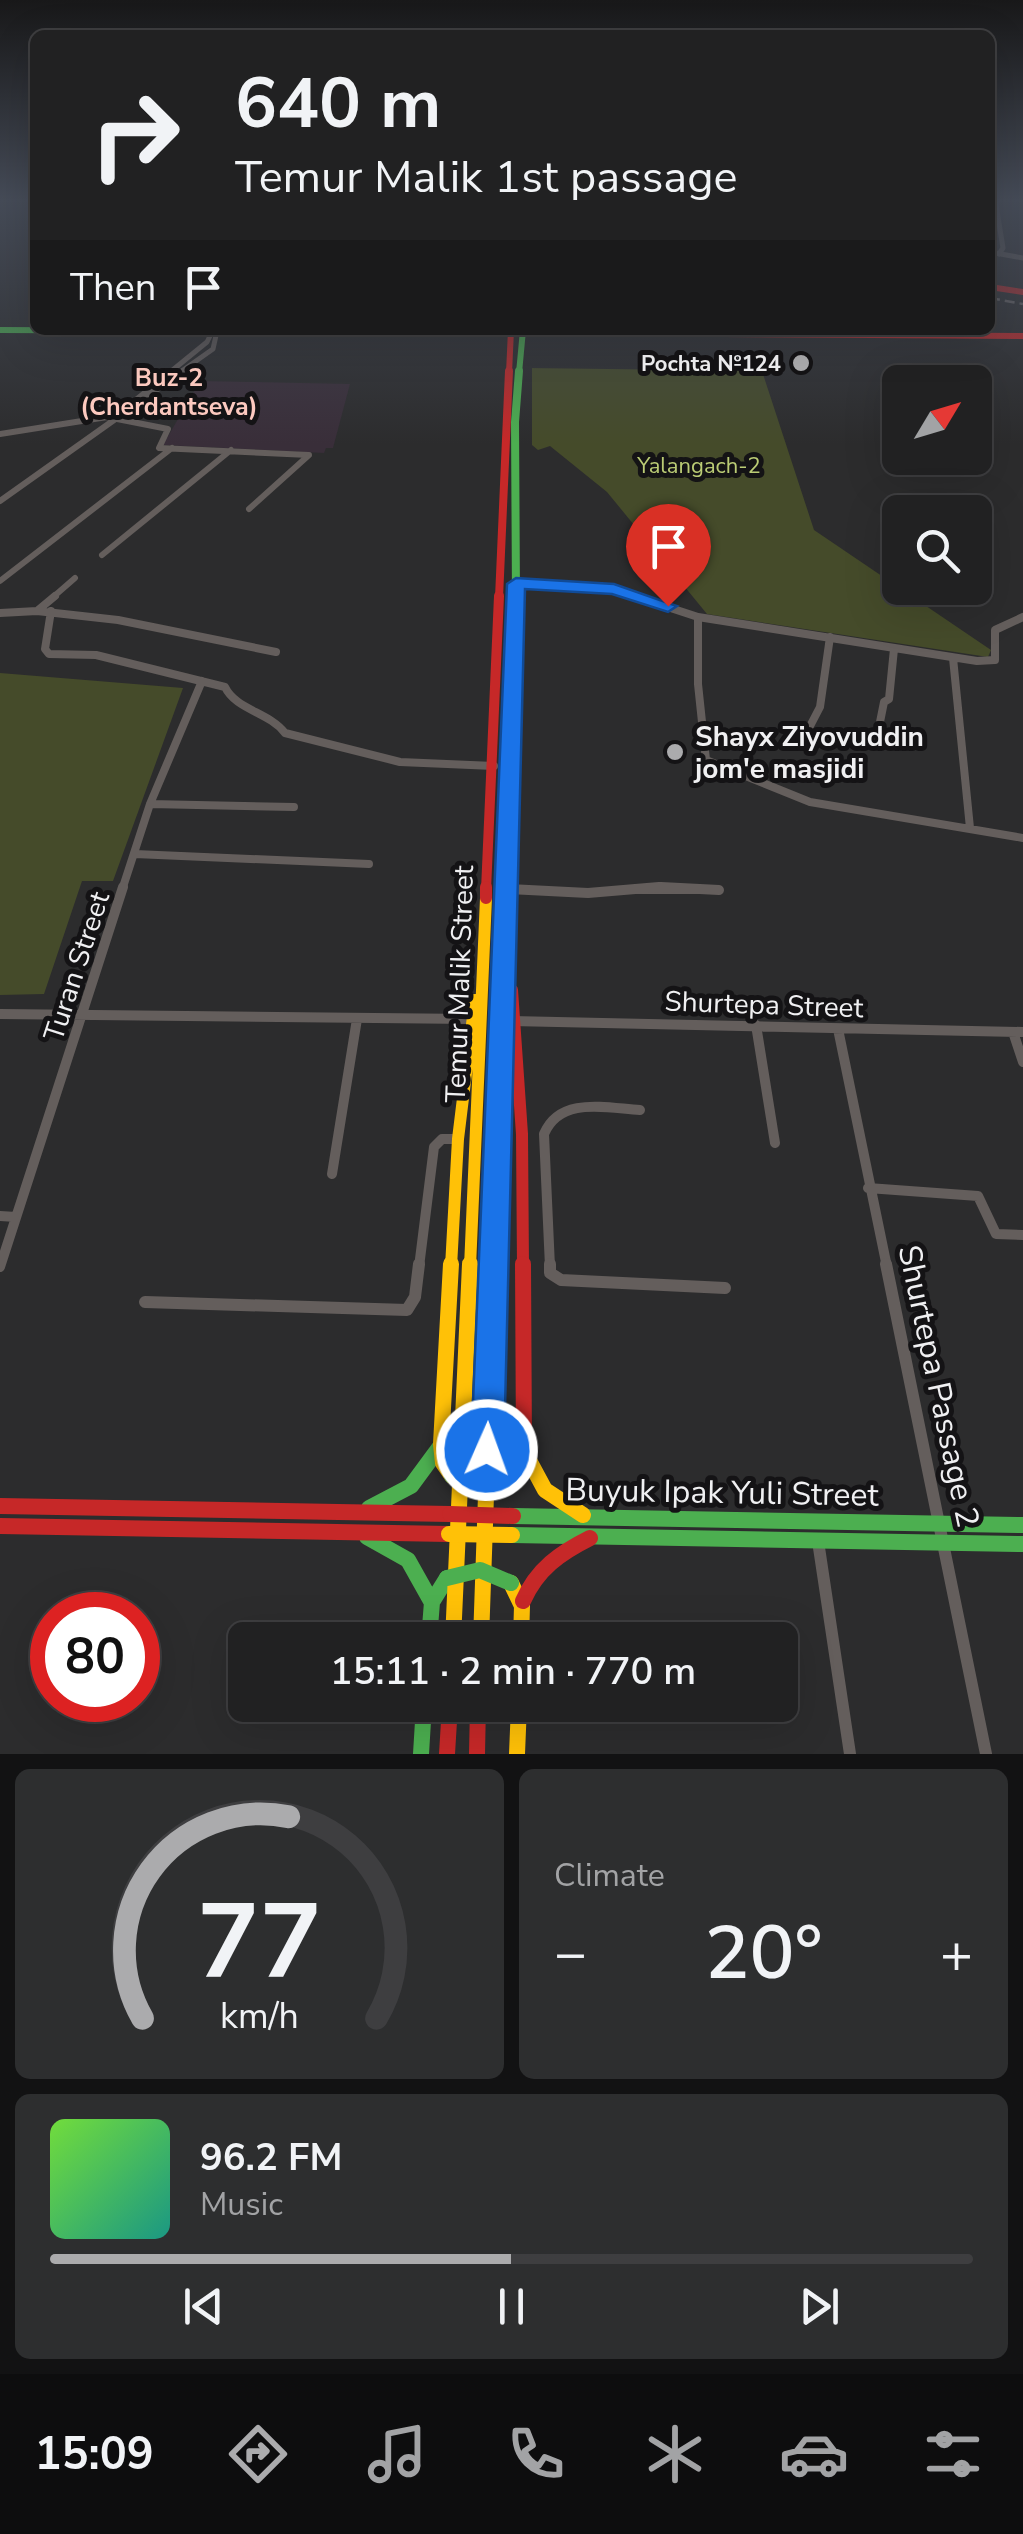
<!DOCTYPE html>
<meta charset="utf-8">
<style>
:root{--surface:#212122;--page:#2d2e2f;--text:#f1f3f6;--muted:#a2a3a5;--line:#3e3e40;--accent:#ababad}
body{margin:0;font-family:"Nunito Sans",sans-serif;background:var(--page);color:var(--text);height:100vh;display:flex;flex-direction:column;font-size:38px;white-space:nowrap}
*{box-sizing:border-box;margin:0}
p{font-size:32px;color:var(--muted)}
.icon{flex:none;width:55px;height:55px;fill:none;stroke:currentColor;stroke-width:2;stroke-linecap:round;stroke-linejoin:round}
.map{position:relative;height:1754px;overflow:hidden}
.drawer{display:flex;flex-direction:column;gap:15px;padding:15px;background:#121213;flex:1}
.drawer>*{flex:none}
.hud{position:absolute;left:30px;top:30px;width:965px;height:305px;border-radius:15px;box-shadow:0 10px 40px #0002,0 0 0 2px var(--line);background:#212122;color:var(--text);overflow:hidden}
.needle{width:65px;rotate:52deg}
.fabs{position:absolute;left:882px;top:365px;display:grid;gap:20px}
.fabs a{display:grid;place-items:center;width:110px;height:110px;border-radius:15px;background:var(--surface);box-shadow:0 10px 40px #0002,0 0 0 2px var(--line);font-size:50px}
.speed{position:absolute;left:30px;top:1592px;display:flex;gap:20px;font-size:50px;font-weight:700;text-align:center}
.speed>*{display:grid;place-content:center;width:130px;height:130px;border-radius:50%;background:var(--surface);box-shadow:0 10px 40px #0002,0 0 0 2px var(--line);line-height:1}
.speed .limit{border:15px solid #d22;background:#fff;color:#111}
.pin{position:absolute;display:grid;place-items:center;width:85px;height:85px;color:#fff;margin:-102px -42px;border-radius:50% 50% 50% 0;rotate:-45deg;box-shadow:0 0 10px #0007}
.pin .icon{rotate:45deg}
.me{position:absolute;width:110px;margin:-55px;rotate:2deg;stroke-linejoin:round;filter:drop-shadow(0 0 8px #0008)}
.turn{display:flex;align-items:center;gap:35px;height:210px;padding:0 40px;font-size:45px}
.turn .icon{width:130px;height:130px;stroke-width:2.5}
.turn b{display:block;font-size:70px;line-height:85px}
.then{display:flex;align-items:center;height:95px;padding:0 40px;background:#0003;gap:20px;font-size:38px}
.big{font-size:75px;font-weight:600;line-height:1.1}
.drawer .widget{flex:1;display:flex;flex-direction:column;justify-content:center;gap:15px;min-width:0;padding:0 35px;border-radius:15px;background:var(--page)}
.drawer .dial{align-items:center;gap:0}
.dial svg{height:260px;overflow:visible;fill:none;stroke:var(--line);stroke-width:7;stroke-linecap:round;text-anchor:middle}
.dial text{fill:var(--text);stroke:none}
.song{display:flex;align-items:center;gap:30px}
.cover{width:120px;height:120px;border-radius:15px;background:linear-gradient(135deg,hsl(100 70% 55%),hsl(170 70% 35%))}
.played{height:10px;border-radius:5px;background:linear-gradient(90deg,var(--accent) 50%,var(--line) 50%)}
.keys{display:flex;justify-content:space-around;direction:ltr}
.heat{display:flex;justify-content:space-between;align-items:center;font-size:55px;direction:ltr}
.drawer .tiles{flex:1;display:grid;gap:15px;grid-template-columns:1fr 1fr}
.widget:last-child{grid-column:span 2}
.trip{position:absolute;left:228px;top:1622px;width:570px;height:100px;border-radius:15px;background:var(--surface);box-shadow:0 10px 40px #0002,0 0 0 2px var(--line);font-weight:600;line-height:100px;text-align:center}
.tab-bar{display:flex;height:160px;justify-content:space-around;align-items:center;background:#0d0d0e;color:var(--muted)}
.tab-bar .icon{width:70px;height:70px}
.tab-bar .selected{color:var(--accent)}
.tab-bar b{font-size:45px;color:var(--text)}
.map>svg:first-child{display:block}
</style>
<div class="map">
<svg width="1023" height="1754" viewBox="0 0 1023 1754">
<rect width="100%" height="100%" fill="#2c2c2d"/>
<path fill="#392e39" d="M200,381L350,384L333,448H326L324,453L163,445Z"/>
<path fill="#454b2a" d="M532,368L762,371L814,530L991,650L988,657L707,614L607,492L550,446L538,450L532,445Z
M0,673L183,688L113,881H82L44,994L0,995Z"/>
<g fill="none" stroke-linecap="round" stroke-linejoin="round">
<path stroke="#645e5c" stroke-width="5" d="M995,198L1003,248L999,254
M990,252L1023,258
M169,373L207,342L212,332
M179,373L213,349L217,331"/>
<path stroke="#645e5c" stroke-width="6" d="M116,416L172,371
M0,434L107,417L168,429L159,448L309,455L249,509
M0,501L183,371
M102,555L231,450
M0,581L172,448
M516,583L614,589L642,598
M52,598L75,578"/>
<path stroke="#645e5c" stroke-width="8" d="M634,596L698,617L977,661L995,660V630L1023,617
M37,611L118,620L276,652
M51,611L45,649L49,654L96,655L225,687C236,710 269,712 285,733L400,762L494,766
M0,613L37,611L55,596
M698,617V684L706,760L810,802L1023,838
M953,658L970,828
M880,722L884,702L889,699L894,649
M808,730L820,707L830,637
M150,804L294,807
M135,854L369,864
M509,889L520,890
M122,890L150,804L202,681
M629,890H710"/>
<path stroke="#645e5c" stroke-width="10" d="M661,887L719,890
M509,889L588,893L659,887
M0,1014L472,1019
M511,1021L1023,1032
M756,1025L775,1143
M838,1029L887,1267
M1013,1032L1023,1062
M332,1174L357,1019
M868,1188L978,1196L996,1234L1023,1235
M0,1216L16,1217
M0,1267L123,887
M419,1267L434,1147L442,1139H458
M550,1267L544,1134C560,1096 606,1108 640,1110"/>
<path stroke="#645e5c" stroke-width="12" d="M550,1264V1273L561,1280L725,1288
M886,1264L986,1754
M145,1302L407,1310L415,1297L419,1264
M818,1541L850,1754"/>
<path stroke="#4caf50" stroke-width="6" d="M0,330L564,333
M519,373L523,330"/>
<path stroke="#4caf50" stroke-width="8" d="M516,598L515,422L519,371"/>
<path stroke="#4caf50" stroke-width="10" d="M508,890L516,596"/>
<path stroke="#4caf50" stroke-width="12" d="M506,940L508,887"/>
<path stroke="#4caf50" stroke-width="16" d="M369,1508L411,1486L439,1448
M513,1516L1023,1525
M512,1535L1023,1544
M367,1537L408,1560L431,1601
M429,1640L432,1602L447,1578
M421,1754L424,1705"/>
<path stroke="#ffc107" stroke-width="12" d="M451,1267L458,1139L475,1000
M470,1267L486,898
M494,1267L506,940"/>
<path stroke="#ffc107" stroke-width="16" d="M451,1264L441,1444L443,1463L452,1476
M524,1451L545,1490L583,1515
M511,1583L522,1606L521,1640
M453,1640L470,1264
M481,1640L494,1264
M517,1754L519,1705"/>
<path stroke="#c62828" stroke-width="6" d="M990,287L1023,292
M564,333L1023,336
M509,373L511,330"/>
<path stroke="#c62828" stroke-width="8" d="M499,598L509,371"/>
<path stroke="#c62828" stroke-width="10" d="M486,890L499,596"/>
<path stroke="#c62828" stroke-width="12" d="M486,898V887
M512,990L522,1134L523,1267"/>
<path stroke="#c62828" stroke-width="16" d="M514,1473L524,1448L523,1264
M0,1506L450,1514
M0,1526L449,1534
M523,1601C537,1569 560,1553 590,1538
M447,1754L450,1705
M477,1754L478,1705"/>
<path stroke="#6c6867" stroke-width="2.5" stroke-dasharray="10 5" stroke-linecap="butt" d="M990,298L1023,304"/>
<path stroke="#4caf50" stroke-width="16" d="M452,1476L483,1484L514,1473
M447,1578L480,1570L511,1583"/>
<path stroke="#ffc107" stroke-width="16" d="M449,1534L512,1535"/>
<path stroke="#c62828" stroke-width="16" d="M450,1514L513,1516"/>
</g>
<linearGradient id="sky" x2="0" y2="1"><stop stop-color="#181819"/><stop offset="0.45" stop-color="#454b57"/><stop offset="1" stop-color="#454b57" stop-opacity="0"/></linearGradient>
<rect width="1023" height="444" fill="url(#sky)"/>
<path fill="#1a73e8" stroke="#114b97" stroke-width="2.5" d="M516,578L614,584L677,606L668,612L612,594L525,589L504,1450L499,1462L487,1467L476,1462L471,1450L507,584Z"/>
<g fill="#ababad" stroke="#141315" stroke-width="4">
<circle cx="801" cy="363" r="10"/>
<circle cx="675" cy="752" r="10"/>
</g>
<g text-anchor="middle" stroke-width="10" stroke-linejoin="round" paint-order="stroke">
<g font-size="22" font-weight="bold" fill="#f0f0f2" stroke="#141315" text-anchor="end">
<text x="781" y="371">Pochta №124</text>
</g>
<g font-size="22" fill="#bbcc75" stroke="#141315">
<text x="699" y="473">Yalangach-2</text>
</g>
<g font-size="25" font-weight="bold" fill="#fcc9bf" stroke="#141315">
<text x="169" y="386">Buz-2<tspan x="169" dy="29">(Cherdantseva)</tspan></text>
</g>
<g font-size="28" font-weight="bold" fill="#f0f0f2" stroke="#141315" text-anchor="start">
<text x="695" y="746">Shayx Ziyovuddin<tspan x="695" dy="32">jom'e masjidi</tspan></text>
</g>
<g font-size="28" fill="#f0f0f2" stroke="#141315">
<text transform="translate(76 966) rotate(-72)" y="10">Turan Street</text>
<text transform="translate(459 984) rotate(-88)" y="10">Temur Malik Street</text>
<text transform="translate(764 1004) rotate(2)" y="10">Shurtepa Street</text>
</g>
<g font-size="32" fill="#f0f0f2" stroke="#141315">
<text transform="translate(939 1386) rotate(78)" y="11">Shurtepa Passage 2</text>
<text transform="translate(722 1492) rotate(1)" y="11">Buyuk Ipak Yuli Street</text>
</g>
</g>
</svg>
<div class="fabs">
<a><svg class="needle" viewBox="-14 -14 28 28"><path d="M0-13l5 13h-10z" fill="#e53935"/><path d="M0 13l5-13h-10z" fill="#a2a3a5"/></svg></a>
<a><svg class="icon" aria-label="search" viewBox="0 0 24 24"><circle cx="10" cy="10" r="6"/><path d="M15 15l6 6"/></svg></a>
</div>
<div class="speed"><div class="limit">80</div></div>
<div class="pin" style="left:668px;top:606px;background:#d93025"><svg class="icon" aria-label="arrive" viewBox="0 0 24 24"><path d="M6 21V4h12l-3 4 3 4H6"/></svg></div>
<svg class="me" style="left:487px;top:1450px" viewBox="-20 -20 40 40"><circle r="17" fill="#1a73e8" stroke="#fff" stroke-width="3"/><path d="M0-11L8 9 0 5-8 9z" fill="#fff"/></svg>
<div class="trip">15:11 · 2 min · 770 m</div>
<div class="hud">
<div class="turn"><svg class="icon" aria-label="right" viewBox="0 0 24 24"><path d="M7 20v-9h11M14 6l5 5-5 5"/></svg><div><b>640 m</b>Temur Malik 1st passage</div></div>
<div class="then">Then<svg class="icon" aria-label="arrive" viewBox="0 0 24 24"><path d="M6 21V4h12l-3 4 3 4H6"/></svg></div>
</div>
</div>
<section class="drawer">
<div class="tiles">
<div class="widget dial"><svg viewBox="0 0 100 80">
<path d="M14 69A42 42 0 1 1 86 69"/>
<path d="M14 69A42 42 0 0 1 59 7" stroke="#ababad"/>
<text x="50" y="56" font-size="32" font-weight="700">77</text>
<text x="50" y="72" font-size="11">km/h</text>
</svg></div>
<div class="widget"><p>Climate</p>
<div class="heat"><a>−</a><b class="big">20°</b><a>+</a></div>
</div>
<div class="widget">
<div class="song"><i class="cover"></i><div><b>96.2 FM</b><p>Music</p></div></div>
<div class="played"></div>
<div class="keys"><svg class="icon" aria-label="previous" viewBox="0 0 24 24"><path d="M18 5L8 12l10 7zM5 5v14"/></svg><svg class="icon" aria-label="pause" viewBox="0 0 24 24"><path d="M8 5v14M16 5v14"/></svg><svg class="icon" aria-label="next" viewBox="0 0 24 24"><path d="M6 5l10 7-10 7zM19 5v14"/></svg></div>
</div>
</div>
</section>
<nav class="tab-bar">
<b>15:09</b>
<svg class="icon selected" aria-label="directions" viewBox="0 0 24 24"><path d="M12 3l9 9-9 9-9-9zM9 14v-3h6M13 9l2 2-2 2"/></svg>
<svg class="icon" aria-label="music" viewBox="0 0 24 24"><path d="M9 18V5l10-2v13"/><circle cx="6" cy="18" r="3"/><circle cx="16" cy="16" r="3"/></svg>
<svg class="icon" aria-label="phone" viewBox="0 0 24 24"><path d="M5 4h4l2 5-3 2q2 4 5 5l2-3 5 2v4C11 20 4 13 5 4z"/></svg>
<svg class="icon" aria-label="climate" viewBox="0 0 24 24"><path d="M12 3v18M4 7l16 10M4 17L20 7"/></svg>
<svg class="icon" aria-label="car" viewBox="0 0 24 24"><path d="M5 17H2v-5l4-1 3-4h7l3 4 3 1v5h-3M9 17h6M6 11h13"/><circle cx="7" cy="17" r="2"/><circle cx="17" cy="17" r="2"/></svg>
<svg class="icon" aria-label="filters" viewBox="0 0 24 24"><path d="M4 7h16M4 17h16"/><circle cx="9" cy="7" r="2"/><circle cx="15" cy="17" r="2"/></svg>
</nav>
